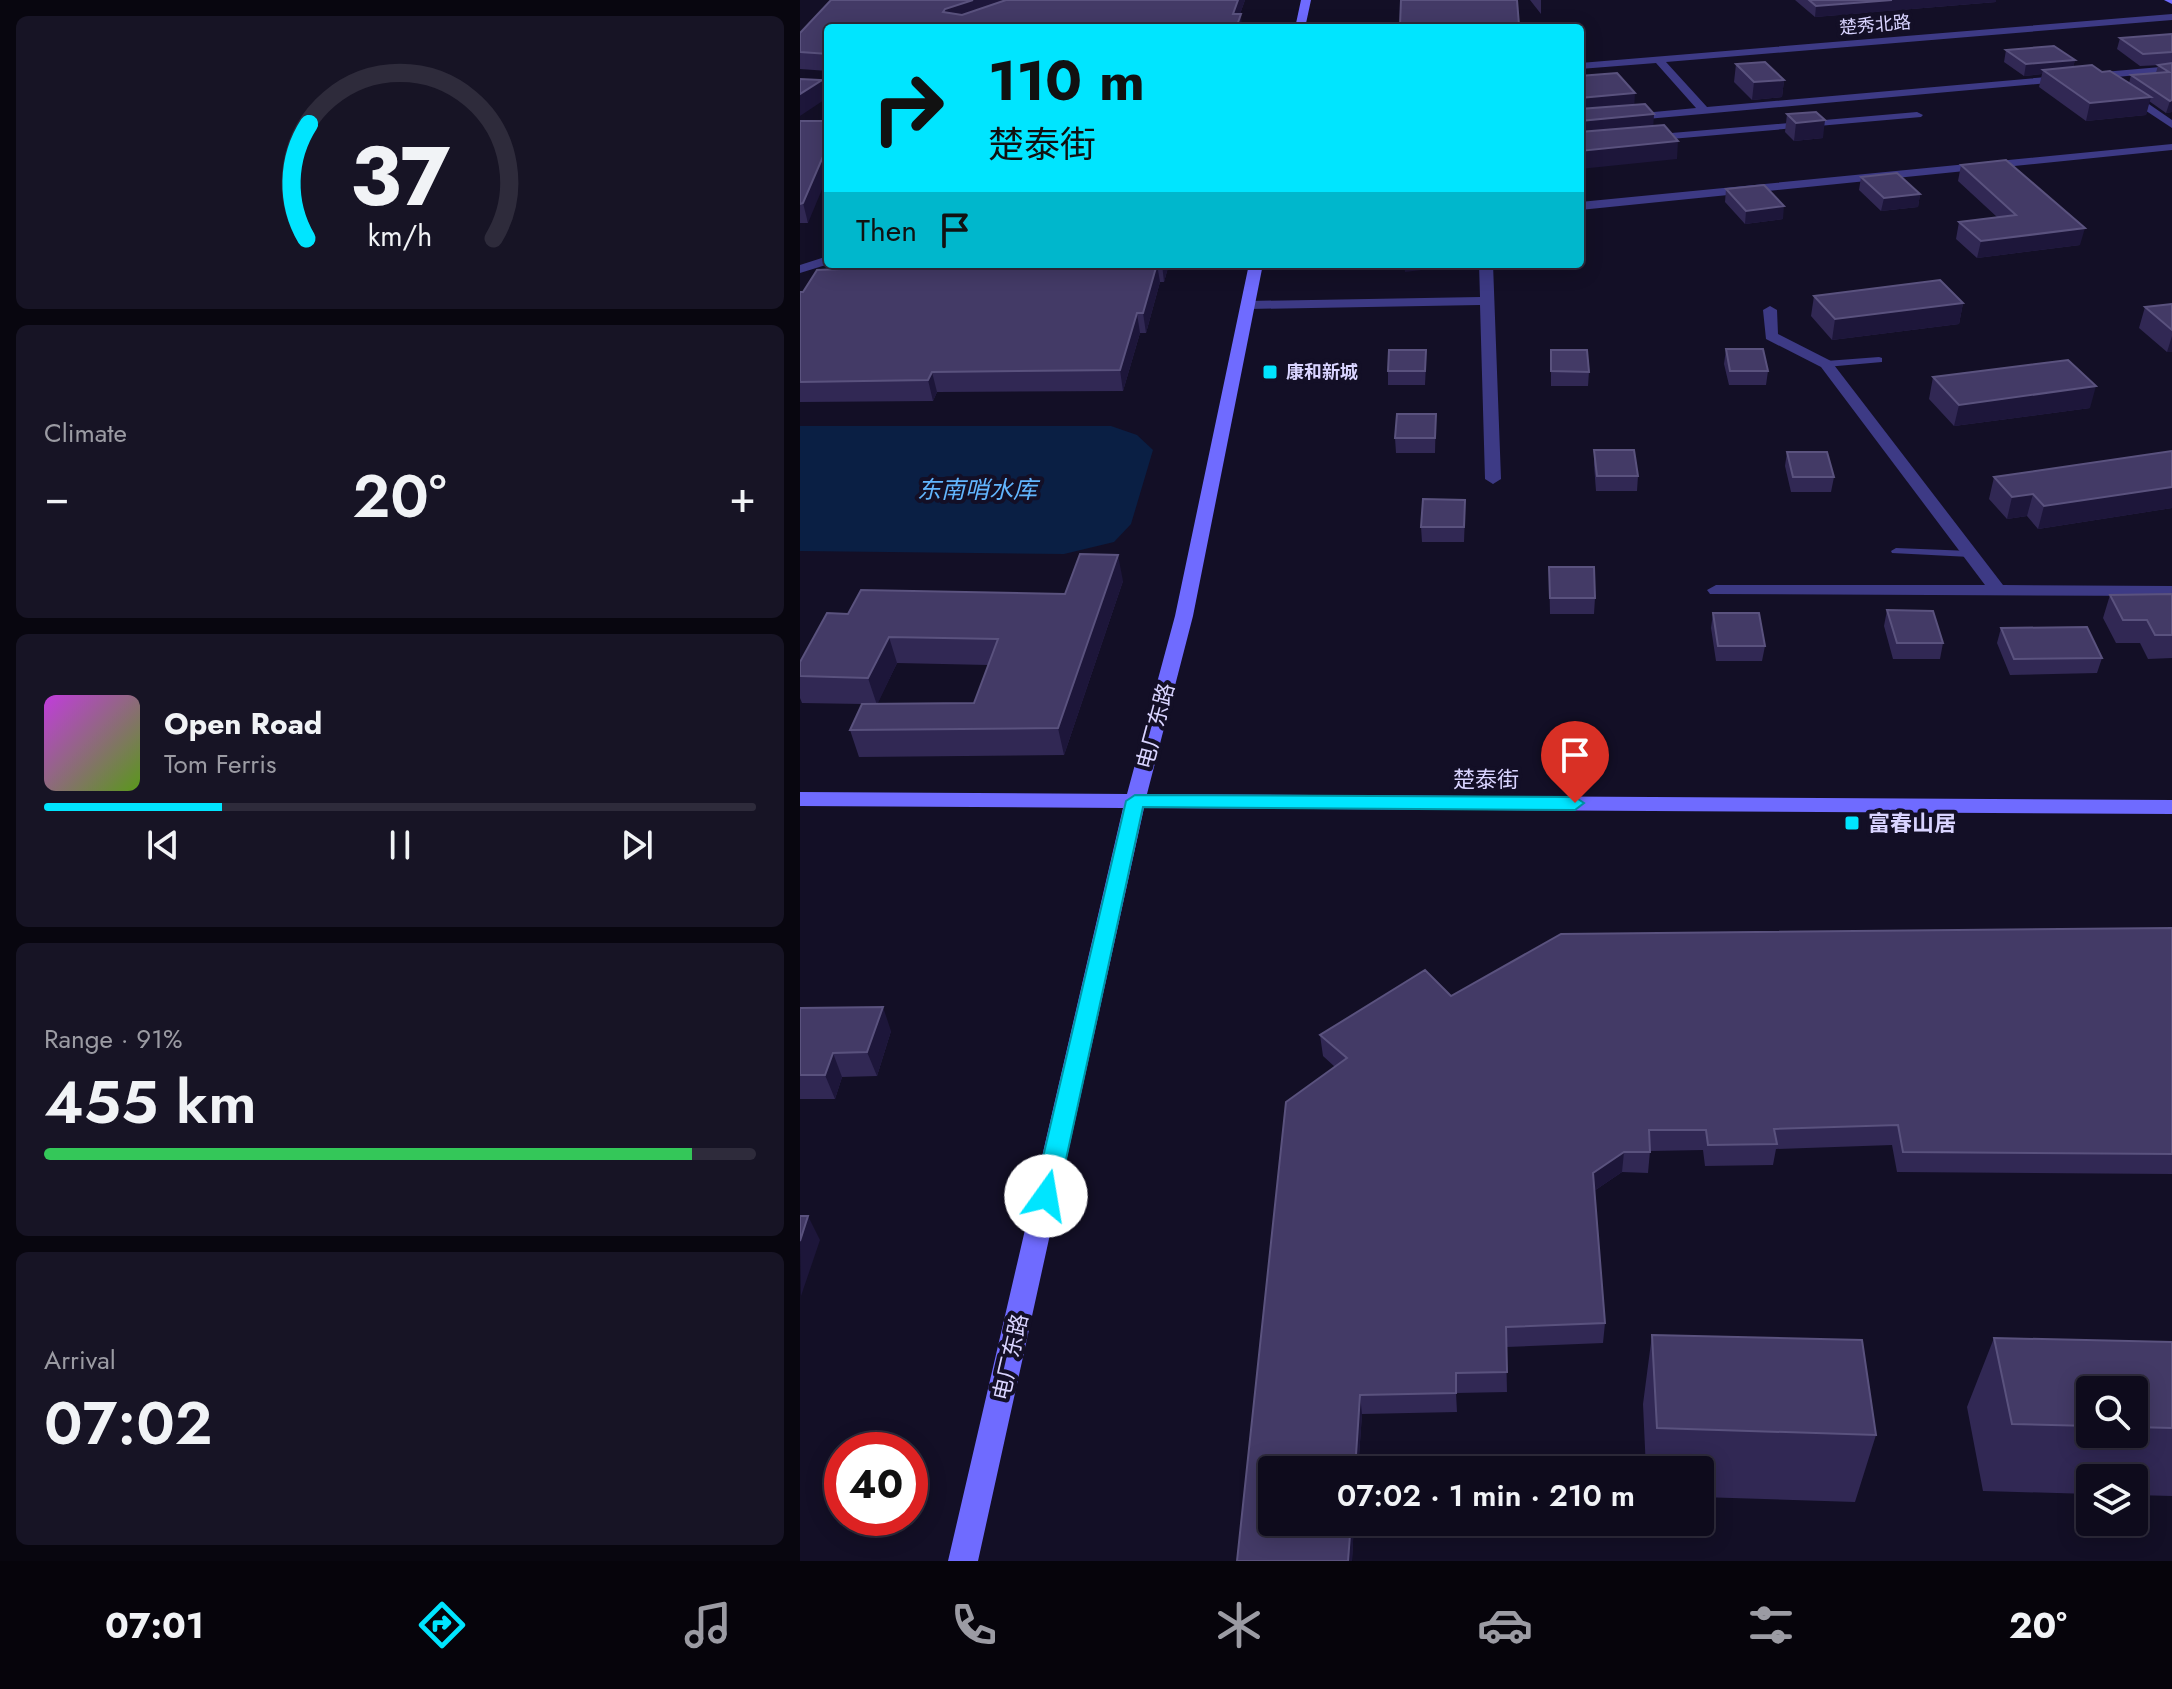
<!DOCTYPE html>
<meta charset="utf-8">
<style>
:root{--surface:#0e0b1c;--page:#171425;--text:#f1f3f6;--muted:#9b9ba3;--line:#2e2b3b;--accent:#00e5ff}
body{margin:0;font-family:Jost,"Noto Sans SC",sans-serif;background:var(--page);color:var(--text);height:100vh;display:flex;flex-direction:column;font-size:30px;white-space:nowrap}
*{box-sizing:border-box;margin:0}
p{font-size:26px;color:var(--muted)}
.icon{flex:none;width:44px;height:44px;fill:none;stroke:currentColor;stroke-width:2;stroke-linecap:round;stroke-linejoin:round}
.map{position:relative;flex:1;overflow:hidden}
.side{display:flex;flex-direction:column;gap:16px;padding:16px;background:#08060f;width:800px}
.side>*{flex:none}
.guide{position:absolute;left:24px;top:24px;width:760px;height:244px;border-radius:8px;box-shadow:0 4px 20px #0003,0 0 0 2px var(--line);background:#00e5ff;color:#111;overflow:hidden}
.buttons{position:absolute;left:1276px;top:1376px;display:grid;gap:16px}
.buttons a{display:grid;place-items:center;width:72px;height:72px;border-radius:8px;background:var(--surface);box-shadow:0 4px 20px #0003,0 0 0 2px var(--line);font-size:40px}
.speed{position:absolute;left:24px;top:1432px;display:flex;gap:16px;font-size:40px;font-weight:700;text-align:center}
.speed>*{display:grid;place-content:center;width:104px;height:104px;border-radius:50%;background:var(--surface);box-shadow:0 4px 20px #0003,0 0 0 2px var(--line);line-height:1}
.speed .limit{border:12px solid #d22;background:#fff;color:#111}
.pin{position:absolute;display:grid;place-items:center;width:68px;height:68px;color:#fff;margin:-82px -34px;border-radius:50% 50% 50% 0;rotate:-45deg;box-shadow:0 0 8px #0007}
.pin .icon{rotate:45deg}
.me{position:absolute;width:88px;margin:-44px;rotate:13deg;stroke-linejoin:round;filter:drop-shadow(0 0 6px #0008)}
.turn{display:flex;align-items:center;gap:28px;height:168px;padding:0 32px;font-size:36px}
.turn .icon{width:104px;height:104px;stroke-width:2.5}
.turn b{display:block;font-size:56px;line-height:68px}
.then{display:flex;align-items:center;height:76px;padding:0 32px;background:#0003;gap:16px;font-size:30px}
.big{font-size:60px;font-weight:600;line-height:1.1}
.side .tile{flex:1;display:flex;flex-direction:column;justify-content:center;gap:12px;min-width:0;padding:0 28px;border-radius:12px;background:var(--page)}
.side .dial{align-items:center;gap:0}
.dial svg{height:208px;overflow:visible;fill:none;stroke:var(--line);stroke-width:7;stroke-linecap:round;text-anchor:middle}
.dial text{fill:var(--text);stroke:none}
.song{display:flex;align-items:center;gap:24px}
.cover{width:96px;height:96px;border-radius:12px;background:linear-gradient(135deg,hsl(290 70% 55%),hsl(90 70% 35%))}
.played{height:8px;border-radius:4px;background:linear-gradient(90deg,var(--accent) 25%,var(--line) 25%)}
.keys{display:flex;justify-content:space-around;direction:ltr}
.heat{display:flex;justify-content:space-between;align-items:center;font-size:44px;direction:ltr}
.charge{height:12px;border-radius:6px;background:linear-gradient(90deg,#34c759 91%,var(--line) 0)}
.trip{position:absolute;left:458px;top:1456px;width:456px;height:80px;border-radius:8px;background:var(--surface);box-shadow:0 4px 20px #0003,0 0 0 2px var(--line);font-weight:600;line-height:80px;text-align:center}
.dock{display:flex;height:128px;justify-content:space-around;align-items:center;background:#06040b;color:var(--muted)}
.dock .icon{width:56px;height:56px}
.dock .on{color:var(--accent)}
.dock b{font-size:36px;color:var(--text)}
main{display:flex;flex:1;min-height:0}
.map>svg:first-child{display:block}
</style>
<main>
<section class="side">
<div class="tile dial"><svg viewBox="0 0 100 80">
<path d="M14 69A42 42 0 1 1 86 69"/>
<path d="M14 69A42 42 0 0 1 15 25" stroke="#00e5ff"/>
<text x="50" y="56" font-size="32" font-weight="700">37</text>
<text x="50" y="72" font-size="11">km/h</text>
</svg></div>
<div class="tile"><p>Climate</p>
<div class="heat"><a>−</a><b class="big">20°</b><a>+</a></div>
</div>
<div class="tile">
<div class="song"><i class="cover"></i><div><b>Open Road</b><p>Tom Ferris</p></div></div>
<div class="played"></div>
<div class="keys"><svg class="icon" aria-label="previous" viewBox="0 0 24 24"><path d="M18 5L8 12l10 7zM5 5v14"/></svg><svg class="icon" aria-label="pause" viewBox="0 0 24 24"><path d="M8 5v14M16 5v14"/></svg><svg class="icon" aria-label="next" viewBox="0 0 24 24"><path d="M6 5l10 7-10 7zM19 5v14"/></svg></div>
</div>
<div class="tile"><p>Range · 91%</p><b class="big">455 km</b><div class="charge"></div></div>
<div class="tile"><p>Arrival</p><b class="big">07:02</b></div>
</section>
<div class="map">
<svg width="1372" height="1561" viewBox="0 0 1372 1561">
<rect width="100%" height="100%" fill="#130f26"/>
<path fill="#0a1f44" d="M0,426H311L337,435L353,450L331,524L314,542L264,554L0,551Z"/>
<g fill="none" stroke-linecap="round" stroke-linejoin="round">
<path fill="#3d3a85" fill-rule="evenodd" d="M1079,357L1082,358V362L1026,367L1022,364L1026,361Z
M1096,548L1170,551L1175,554L1170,557L1092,553L1091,551Z"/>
<path fill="#3d3a85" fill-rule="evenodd" d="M1372,14V20L866,62L907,107L1372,66V72L780,125V119L896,108L856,63L780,69V63Z
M0,89H28V95H0Z
M1322,91H1330L1372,120V128L1322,95Z
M1117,112L1123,115L1121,117L848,141L842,138L848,135Z
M1372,144V150L780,210V202Z
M28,256L29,264L0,273V265Z
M679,264H693L701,479L693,484L685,479L680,305L449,309L442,305L449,301L680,297Z
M970,306L977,310L978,334L1031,361L1203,585L1372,586V596L910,594L907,590L916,585H1185L1021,367L966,339L963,310Z"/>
<path fill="#6f6bff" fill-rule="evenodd" d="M501,0H511L505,28H495Z
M1364,0H1372V4Z
M449,264H463L393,616L347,794L1372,800V814L344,808L178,1561H148L323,808L0,806V792L327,794L375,616Z"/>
</g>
<path fill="#312854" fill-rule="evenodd" d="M31,0H445L440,14L442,28H28V71L0,69V33Z
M601,0H717L719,28H600Z
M730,0H741V14Z
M995,0H1196V2L1015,17Z
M1372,34V112L1366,113L1349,101L1346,115L1286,121L1239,87L1242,74L1224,76L1204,62L1206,50L1275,60L1273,67L1302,72L1329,83L1331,75L1356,73L1358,65H1361L1340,66L1317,49L1320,38Z
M936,64L984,80L982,97L952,100L934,82Z
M987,114L1023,138L994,141L985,132Z
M0,121L8,223H0Z
M1161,165L1280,245L1177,258L1156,239L1159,222L1197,217L1158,181Z
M1061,177L1120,194L1118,207L1081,211L1059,190Z
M926,189L983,219L945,224L925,202Z
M44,264H369L364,282H360L346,333H340L323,391L137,392L133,401L0,402V292H3L41,269Z
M1014,296L1163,303L1159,324L1032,340L1011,316Z
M1372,304V352H1367L1339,328L1345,307Z
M926,349L968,371L966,385H929L924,364Z
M751,350L789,372L788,386H751Z
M626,364L625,385H588V371Z
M1133,377L1290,408L1154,426L1129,399Z
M636,414L635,453H596L595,438Z
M794,450L838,476L837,491H796L794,465Z
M1372,451V508L1238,529L1227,516L1207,519L1189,499L1194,477Z
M987,452L1034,477L1031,492H991L985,466Z
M665,515L664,542H622L621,527Z
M749,567L795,598L794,614H750Z
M323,581L264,755L59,757L50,730L62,704L2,703L0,698V662L48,614L265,594ZM97,663L188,665L174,703L77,704Z
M1372,594V658L1348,659L1340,643H1316L1303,618L1310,595Z
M1087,610L1143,643L1140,659H1093L1084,626Z
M913,613L965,646L962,661H916L911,628Z
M1201,628L1302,658L1297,673L1210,675L1197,643Z
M1372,928V1174L1097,1172L1092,1145L976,1149L973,1165L905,1166L903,1150L850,1151L848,1173L822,1172L794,1191L805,1323L803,1343L706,1347L707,1392L656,1393L657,1412L562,1414L558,1470H472V1522H554L552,1561H437L486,1102L535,1067L523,1056L520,1035L625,970L651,996L761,934Z
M0,1008L91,1031L77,1076L42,1077L35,1099H0Z
M852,1335L1076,1435L1055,1502L900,1497V1470H846L843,1404Z
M1194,1338L1372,1342V1496L1334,1495V1478H1290V1494L1183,1491L1167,1407ZM1290,1390H1334V1434H1290Z"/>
<path fill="#1d163a" d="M173,0H225L148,25L143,12L145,9Z
M438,0H445L435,28L433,14Z
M1092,0H1196V2L1015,17L1016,6Z
M441,14L442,28H436Z
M1275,60L1272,72L1243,70L1242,74L1224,76L1226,64Z
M22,80L27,98L0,116V94Z
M984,80L982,97L952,100L954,82Z
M835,93L834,111L780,116V98Z
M1351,97L1346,115L1286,121L1290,103Z
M1372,100V112L1366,113L1370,101Z
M854,114L853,132L780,139V121Z
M1025,120L1023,138L994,141L996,123Z
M878,141L877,159L780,169V151Z
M28,145V175L8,223L3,203Z
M1120,194L1118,207L1081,211L1084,198Z
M984,206L983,219L945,224L946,211Z
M1285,228L1280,245L1177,258L1181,241Z
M357,264L360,282L346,333L343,313Z
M362,264H369L364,282Z
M604,264H646V267L605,272Z
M1163,303L1159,324L1032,340L1035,319Z
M337,313L340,333L323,391L320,370Z
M1372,336V352H1367Z
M132,372L137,392L133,401L128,380Z
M1296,386L1290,408L1154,426L1159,405Z
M1372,487V508L1238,529L1244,506Z
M1233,494L1227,516L1207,519L1212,497Z
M318,555L323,581L264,755L258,728Z
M89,637L97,663L77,705L68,678Z
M83,1007L91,1031L77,1076L67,1052Z
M33,1053L42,1077L35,1099L25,1075Z
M824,1152L822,1172L791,1193L793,1173Z
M8,1216L20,1240L1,1296L0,1241Z
M560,1395L562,1414L558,1470H555Z
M551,1522H554L552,1561H548Z"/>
<path fill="#433a66" stroke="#5a527e" stroke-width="2" d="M31,0H173L145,9L143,12L162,15L206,0H438L433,14H441L436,28H28V54L0,52V33Z
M601,0H717L719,25H600Z
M1009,0H1092L1016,6Z
M1372,34V52L1343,54L1320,38Z
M1254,46L1275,60L1226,64L1206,50Z
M965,62L984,80L954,82L936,64Z
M1372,63V100L1370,101L1331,75L1369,72L1358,65Z
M1292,65L1302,72L1310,71L1351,97L1290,103L1243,70Z
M817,73L835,93L780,98V100V76Z
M0,79L22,80L0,94Z
M845,104L854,114L780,121V123V109Z
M1016,112L1025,120L996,123L987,114Z
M0,121H28V145L3,203L0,204Z
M864,125L878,141L780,151V132Z
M1206,160L1285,228L1181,241L1159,222L1216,215L1161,165Z
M1097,173L1120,194L1084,198L1061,177Z
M964,185L984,206L946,211L926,189Z
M44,264H357L343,313H337L320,370L132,372L128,380L0,382V292H3L17,270L41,269Z
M1140,280L1163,303L1035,319L1014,296Z
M1372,304V330L1345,307Z
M926,349H963L968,371H930Z
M589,350H626L625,371H588Z
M751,350H787L789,372L751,371Z
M1268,360L1296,386L1159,405L1133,377Z
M597,414H636L635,438H595Z
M794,450H834L838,476H797Z
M1372,451V487L1244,506L1233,494L1212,497L1194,477Z
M987,452H1027L1034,477H993Z
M623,499L665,500L664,527H621Z
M280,554L318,555L258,728L50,730L62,704L174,703L198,639L89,637L68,678L0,676V662L27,613L48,614L61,590L265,594Z
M749,567H794L795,598H750Z
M1372,594V635H1355L1347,620H1323L1310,595Z
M1087,610L1133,611L1143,643H1097Z
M913,613H959L965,646H918Z
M1287,627L1302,658L1214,659L1201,628Z
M1372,928V1154L1103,1152L1098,1125L974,1129L977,1144L908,1145L906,1130H849L850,1152H824L793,1173L805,1323L706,1327L707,1372L656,1373V1393L560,1395L555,1470H472V1522H551L548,1561H437L486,1102L547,1058L520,1035L625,970L651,996L761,934Z
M83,1007L67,1052L33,1053L25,1075H0V1008Z
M0,1216H8L0,1241Z
M852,1335L1062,1340L1076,1435L857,1428Z
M1194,1338L1372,1342V1428L1334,1427V1390H1290V1426L1212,1424Z"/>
<path fill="#00e5ff" stroke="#0095a6" stroke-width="2" d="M335,795L775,797L784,803L775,810L343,807L258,1196L254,1203L246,1206L238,1203L234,1196L326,801Z"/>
<g fill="#00e5ff" stroke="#130f26" stroke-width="3">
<rect x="462" y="364" width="16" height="16" rx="4"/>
<rect x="1044" y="815" width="16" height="16" rx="4"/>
</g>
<g text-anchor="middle" stroke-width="8" stroke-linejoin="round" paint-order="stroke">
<g font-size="18" fill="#d9d4ff" stroke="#130f26">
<text transform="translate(1075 25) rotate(-5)" y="6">楚秀北路</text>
</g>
<g font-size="18" font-weight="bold" fill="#d9d4ff" stroke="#130f26" text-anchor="start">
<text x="486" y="378">康和新城</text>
</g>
<g font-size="22" fill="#d9d4ff" stroke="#130f26">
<text transform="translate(355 726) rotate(-75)" y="8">电厂东路</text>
<text x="686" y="787">楚泰街</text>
<text transform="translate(210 1357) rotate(-77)" y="8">电厂东路</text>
</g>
<g font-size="22" font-weight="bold" fill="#d9d4ff" stroke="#130f26" text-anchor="start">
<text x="1068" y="831">富春山居</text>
</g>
<g font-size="24" font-style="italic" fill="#62b6ff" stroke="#130f26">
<text x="177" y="498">东南哨水库</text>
</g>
</g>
</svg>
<div class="buttons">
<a><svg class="icon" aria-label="search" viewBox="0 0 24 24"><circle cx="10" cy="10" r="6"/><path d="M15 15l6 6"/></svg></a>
<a><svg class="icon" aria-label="layers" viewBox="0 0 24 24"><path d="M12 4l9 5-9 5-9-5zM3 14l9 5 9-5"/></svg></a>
</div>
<div class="speed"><div class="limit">40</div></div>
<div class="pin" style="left:775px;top:803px;background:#d93025"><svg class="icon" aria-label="arrive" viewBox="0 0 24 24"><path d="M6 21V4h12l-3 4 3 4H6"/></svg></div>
<svg class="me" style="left:246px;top:1196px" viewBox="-20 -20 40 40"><circle r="19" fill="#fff"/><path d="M0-13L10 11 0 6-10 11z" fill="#00e5ff"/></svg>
<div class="trip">07:02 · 1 min · 210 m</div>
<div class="guide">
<div class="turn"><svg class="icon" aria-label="right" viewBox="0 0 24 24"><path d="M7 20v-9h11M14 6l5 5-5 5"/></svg><div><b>110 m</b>楚泰街</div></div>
<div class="then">Then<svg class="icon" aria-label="arrive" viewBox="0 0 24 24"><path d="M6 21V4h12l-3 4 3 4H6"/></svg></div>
</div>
</div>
</main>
<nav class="dock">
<b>07:01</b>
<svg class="icon on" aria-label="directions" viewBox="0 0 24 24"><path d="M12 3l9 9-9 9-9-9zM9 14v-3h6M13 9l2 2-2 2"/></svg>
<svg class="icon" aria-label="music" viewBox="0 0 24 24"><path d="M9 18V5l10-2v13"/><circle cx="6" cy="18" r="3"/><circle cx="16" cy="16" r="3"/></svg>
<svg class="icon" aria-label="phone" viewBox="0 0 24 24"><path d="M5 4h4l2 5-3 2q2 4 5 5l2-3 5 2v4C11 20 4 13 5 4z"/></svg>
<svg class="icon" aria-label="climate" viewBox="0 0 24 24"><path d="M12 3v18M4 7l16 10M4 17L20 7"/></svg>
<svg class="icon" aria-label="car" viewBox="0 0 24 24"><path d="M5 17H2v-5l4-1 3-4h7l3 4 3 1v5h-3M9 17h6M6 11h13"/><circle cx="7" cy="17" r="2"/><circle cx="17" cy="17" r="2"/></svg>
<svg class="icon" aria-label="filters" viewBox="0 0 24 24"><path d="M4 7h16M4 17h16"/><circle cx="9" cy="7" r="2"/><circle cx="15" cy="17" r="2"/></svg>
<b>20°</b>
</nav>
